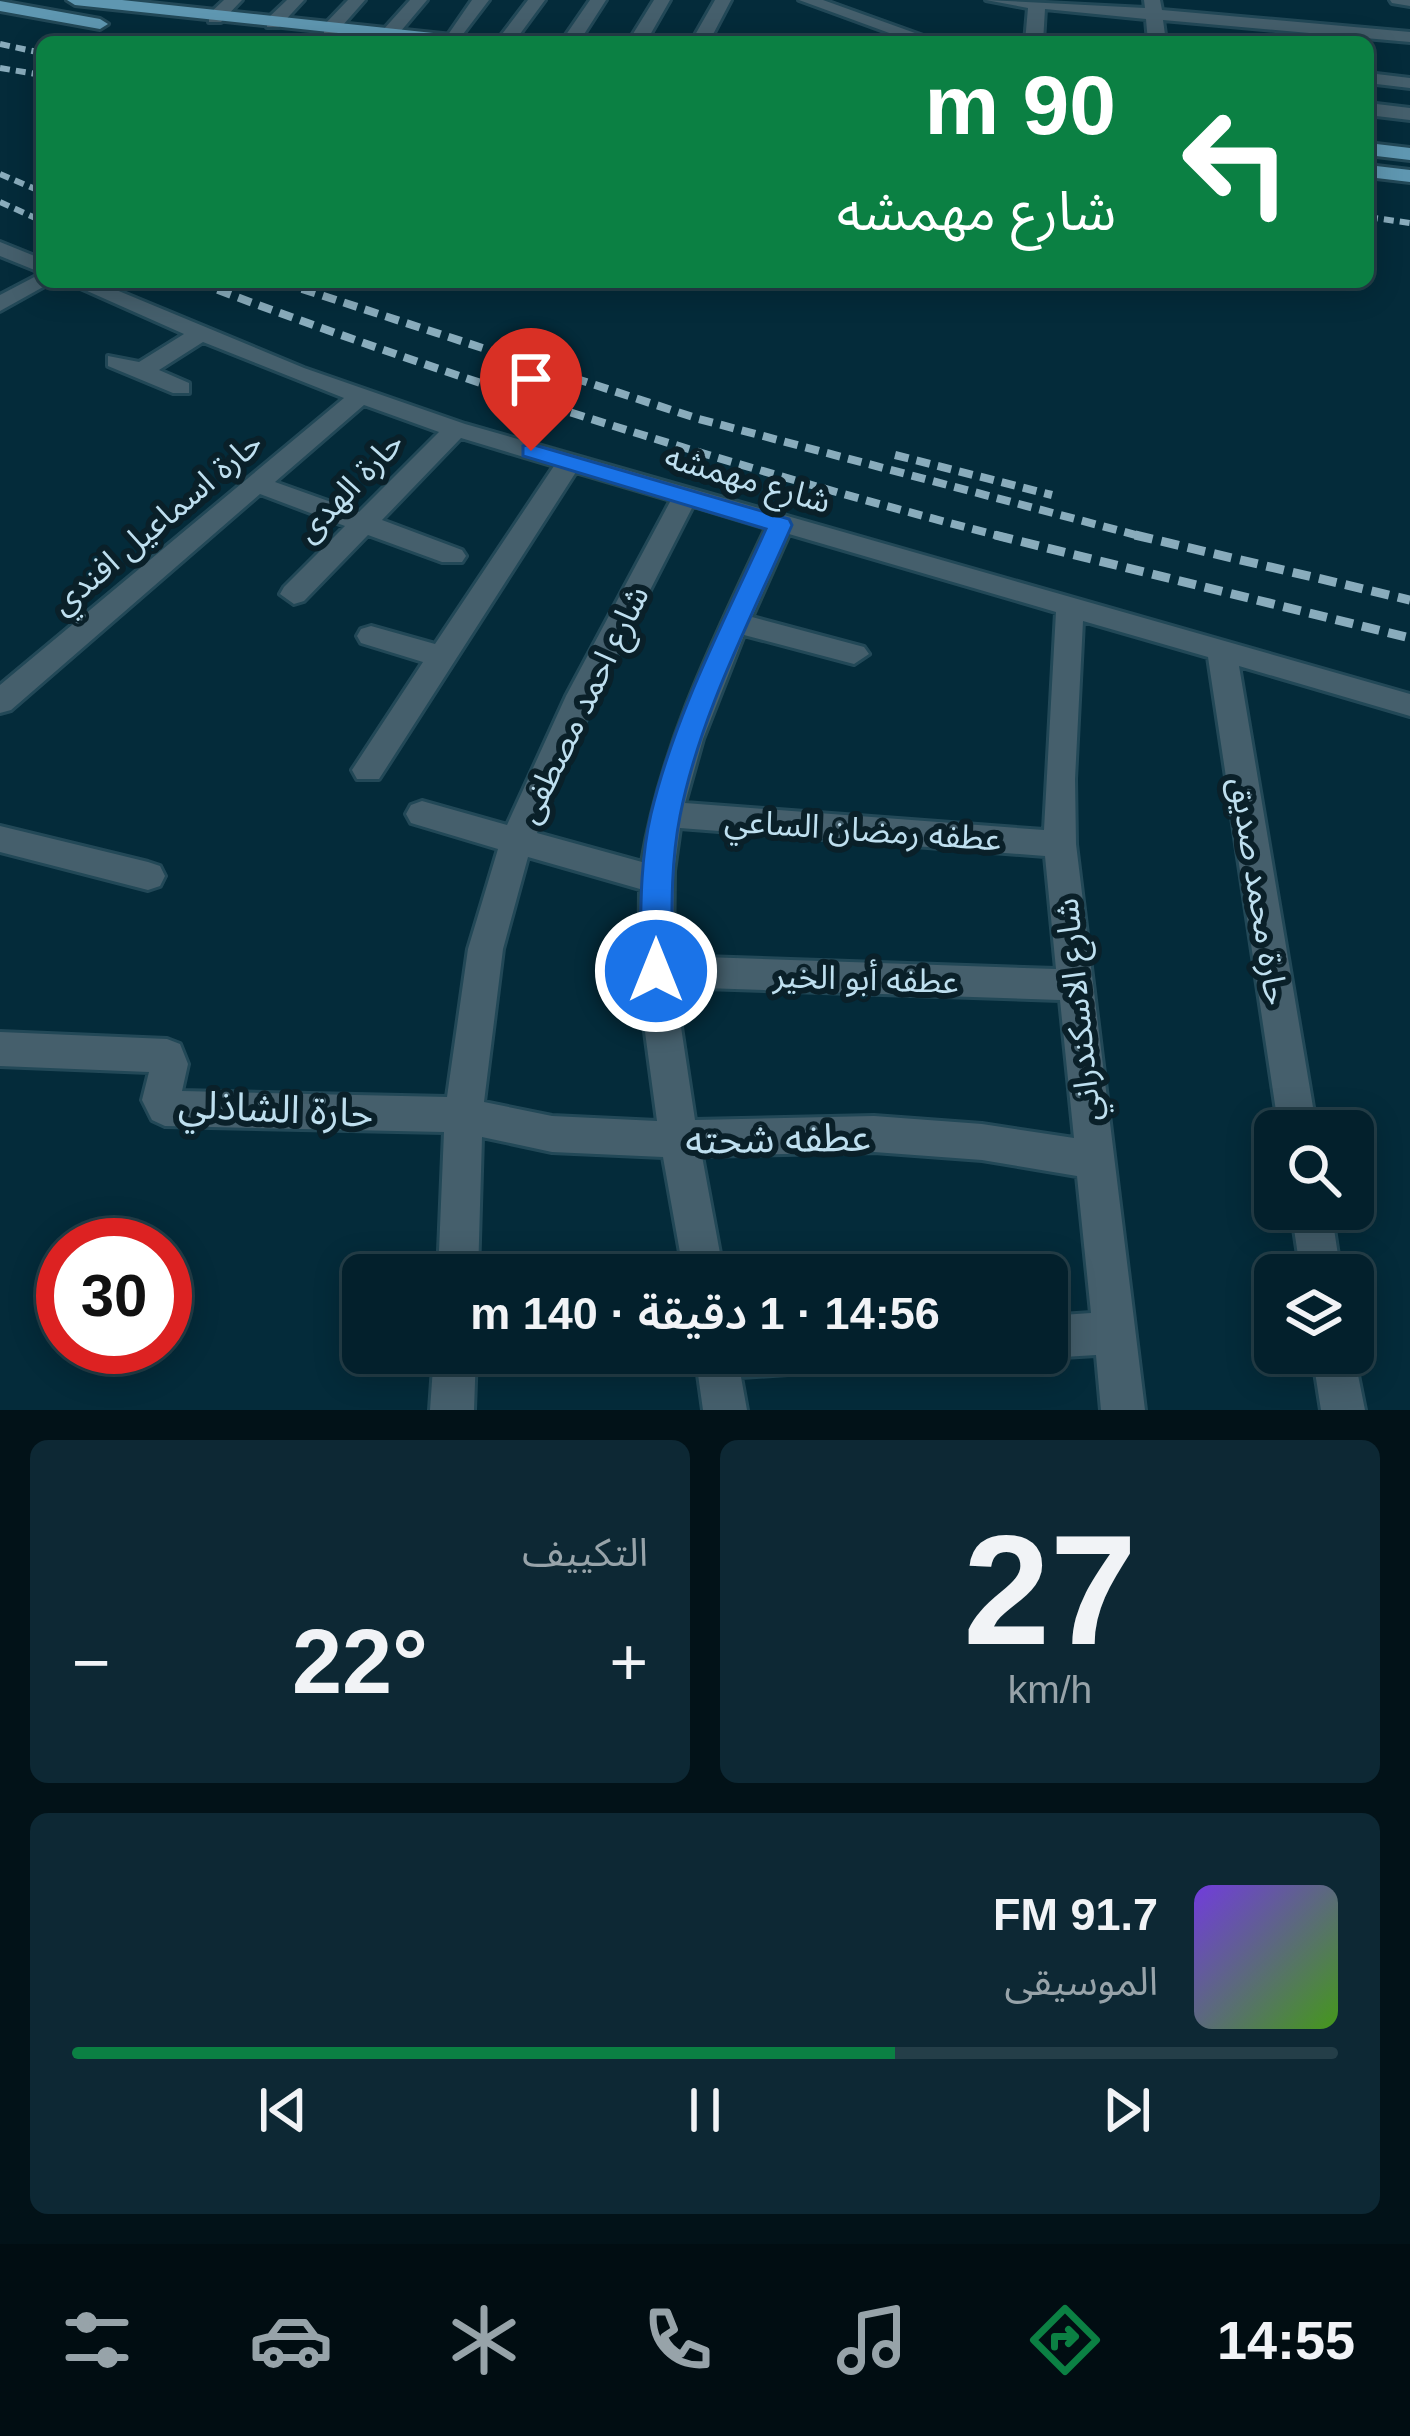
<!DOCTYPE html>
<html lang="ar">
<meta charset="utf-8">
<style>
:root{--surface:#03202c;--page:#0d2834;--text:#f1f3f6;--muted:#97a3a9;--line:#243e48;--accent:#0b8043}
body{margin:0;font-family:Arial,"Noto Sans Arabic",sans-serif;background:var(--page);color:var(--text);direction:rtl;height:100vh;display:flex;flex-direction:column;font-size:45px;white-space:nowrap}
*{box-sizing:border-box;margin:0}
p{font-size:39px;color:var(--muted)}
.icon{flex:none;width:66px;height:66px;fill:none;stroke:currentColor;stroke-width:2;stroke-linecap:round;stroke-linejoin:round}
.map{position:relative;height:1410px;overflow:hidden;direction:ltr}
.side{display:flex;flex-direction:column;gap:30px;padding:30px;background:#021218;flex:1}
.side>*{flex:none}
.hud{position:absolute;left:36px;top:36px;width:1338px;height:252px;border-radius:18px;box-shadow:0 6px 30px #0003,0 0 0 3px var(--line);direction:rtl;background:#0b8043;color:#fff;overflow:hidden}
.buttons{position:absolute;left:1254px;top:1110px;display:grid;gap:24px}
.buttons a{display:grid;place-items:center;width:120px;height:120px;border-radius:18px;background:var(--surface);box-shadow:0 6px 30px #0003,0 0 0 3px var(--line);font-size:60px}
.speed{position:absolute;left:36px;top:1218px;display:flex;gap:24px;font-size:60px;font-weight:700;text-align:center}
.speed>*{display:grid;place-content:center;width:156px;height:156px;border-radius:50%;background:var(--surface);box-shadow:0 6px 30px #0003,0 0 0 3px var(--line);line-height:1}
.speed .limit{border:18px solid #d22;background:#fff;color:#111}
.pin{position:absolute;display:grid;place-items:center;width:102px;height:102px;color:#fff;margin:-123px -51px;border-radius:50% 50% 50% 0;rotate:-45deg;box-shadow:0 0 12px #0007}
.pin .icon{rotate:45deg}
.me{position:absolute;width:132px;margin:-66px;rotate:0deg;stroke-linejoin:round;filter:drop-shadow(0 0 9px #0008)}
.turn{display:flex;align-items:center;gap:42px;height:252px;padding:0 60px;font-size:54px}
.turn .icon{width:156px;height:156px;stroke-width:2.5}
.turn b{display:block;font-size:84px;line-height:102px}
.big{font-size:90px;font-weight:600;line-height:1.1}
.side .tile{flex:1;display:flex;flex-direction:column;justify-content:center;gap:18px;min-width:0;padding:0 42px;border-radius:18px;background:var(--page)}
.side .dial{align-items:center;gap:0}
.dial b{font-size:156px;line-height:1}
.song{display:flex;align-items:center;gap:36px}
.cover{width:144px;height:144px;border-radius:18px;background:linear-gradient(135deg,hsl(260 70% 55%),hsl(100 70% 35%))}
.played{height:12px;border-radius:6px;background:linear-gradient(90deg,var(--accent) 65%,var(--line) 65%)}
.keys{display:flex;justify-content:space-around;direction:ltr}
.heat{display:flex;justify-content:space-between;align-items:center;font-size:66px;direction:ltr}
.side .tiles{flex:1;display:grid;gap:30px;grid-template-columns:1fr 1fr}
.tile:last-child{grid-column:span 2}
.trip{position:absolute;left:342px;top:1254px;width:726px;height:120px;border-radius:18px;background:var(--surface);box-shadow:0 6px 30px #0003,0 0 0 3px var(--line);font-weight:600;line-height:120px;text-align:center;direction:rtl}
.tab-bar{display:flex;height:192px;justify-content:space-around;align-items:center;background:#010d12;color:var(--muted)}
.tab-bar .icon{width:84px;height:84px}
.tab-bar .current{color:var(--accent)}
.tab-bar b{font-size:54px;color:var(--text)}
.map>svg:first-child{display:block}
</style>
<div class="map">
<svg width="1410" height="1410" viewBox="0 0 1410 1410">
<rect width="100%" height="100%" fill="#042b3a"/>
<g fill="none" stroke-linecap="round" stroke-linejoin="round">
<g stroke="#224857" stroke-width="6">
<path id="minor" d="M224,0H242L221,22H209V14Z
M287,0H304L279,27H267V19Z
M348,0H365L336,33H324V25Z
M410,0H427L395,38H383V30Z
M472,0H489L457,42H443Z
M528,0H545L514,42H496Z
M590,0H606L579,42H561Z
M654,0H670L646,42H628Z
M715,0H731L709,42H691Z
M799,0H823L940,42H914Z
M986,0L1145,8L1144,0H1160L1162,10L1410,32V42L1163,20L1166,42H1148L1146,19L1045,9L1043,42H1025L1028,8Z
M1390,0H1410V6L1392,3Z
M1368,73L1410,78V88L1368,83Z
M1368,103L1410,108V120L1368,115Z
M0,242L42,259V282H52L0,311V295L42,273L0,256Z
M67,282H97L304,368L465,424L1410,694V716L1239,666L1317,1131H1279L1208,657L1083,621L1075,779L1076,844L1145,1410H1101L1096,1355L1047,1358L1035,1353H1047V1316L1091,1313L1077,1176L982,1160L874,1152L702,1156L724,1275H684L663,1157L552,1152L482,1137L478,1275H438L444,1132L165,1126L152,1120L142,1100L149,1072L0,1066V1032L167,1039L180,1044L188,1064L182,1091L447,1097L468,949L498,849L411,823L406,814L411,805L422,801L507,825L566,696L671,500L576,472L379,779H357L352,770L423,662L361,643L357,636L361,629L371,626L435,644L554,466L461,438L382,520L462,550L466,556L462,562H442L368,535L304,601L294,604L280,594L284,587L345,526L260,494L11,710L0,713V685L344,398L203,342L159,370L189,383V393H173L108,366V356L139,362L184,334ZM364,405L439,432L359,512L275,482ZM693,506L766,528C715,637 662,742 642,862L537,833L596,696ZM789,534L1056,612L1044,830L685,803L703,739L744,635L854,664L869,654L864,647L752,617ZM680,828L1045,856L1056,969L673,956L674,871ZM528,857L640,889L639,987L657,1121L552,1116L484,1102L503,949ZM675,987L1060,1000L1074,1138L982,1124L874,1116L695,1120Z
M0,826L148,862L160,866L165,876L160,886L148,890L0,852Z
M1291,1209H1331L1341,1275H1301Z
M1353,1350L1365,1410H1321L1312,1353Z
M434,1353H476L474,1410H430Z
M695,1353H809L803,1368L788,1374L741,1377L747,1410H703Z"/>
</g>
<g stroke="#224857" stroke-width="6">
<path id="major" d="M67,0H122L471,37L480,42H422L75,5Z
M0,1L100,19L108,24L100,29L0,11Z
M1368,143L1410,148V160L1368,155Z
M1368,165L1410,170V182L1368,177Z"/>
</g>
<use href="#minor" fill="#455f6c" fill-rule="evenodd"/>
<use href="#major" fill="#5f97b1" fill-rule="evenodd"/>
<path stroke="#89acbc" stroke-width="6" stroke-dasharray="10 6" stroke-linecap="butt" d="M0,44L42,53
M0,68L42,75
M0,174L42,192
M0,202L42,221
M1368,217L1410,223"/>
<path stroke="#89acbc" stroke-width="8" stroke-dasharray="14 8" stroke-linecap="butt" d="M197,282C463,383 732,467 1007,538
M281,282L699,419L1147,538
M895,455L1052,495"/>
<path stroke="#89acbc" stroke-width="9" stroke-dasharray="18 9" stroke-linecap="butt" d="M995,535L1410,638
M1135,535L1410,600"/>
</g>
<path fill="#1a73e8" stroke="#114b97" stroke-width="3" d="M531,444L789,519L792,525C751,619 700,714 680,816C670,867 672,919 672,971L667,981L656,985L645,981L640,971C641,918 639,865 651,814C675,714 724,622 766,529L523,456V446Z"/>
<g text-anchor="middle" stroke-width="12" stroke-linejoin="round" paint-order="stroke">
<g font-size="33" fill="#bedfef" stroke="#0a2029">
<text transform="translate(748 478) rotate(16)" y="12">شارع مهمشه</text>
<text transform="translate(349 486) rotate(-46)" y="12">حارة الهدى</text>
<text transform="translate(156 522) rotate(-40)" y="12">حارة اسماعيل افندي</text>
<text transform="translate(582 704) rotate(-64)" y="12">شارع احمد مصطفى</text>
<text transform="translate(863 829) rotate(4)" y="12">عطفه رمضان الساعي</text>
<text transform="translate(1260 891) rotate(81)" y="12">حارة محمد صديق</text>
<text transform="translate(866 978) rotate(2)" y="12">عطفه أبو الخير</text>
<text transform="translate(1077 1010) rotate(-96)" y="12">شارع الاسكندراني</text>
</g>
<g font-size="39" fill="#bedfef" stroke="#0a2029">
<text transform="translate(276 1108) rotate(3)" y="14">حارة الشاذلي</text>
<text transform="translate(778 1138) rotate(-1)" y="14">عطفه شحته</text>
</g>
</g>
</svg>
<div class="buttons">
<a><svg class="icon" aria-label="search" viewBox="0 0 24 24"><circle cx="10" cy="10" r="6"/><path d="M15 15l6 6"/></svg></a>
<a><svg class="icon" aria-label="layers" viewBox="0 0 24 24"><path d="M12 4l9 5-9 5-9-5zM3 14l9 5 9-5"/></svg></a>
</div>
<div class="speed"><div class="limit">30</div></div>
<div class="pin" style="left:531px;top:451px;background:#d93025"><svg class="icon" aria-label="arrive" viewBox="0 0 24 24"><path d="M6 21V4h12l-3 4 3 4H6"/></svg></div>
<svg class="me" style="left:656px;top:971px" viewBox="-20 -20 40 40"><circle r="17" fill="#1a73e8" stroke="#fff" stroke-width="3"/><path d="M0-11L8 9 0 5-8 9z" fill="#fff"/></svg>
<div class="trip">14:56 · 1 دقيقة · 140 m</div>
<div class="hud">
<div class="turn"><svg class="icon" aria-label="left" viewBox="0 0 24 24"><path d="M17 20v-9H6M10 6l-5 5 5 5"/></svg><div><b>90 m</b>شارع مهمشه</div></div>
</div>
</div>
<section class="side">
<div class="tiles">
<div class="tile dial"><b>27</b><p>km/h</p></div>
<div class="tile"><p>التكييف</p>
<div class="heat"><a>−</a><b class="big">22°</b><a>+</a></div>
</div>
<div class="tile">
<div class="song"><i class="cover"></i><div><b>91.7 FM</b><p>الموسيقى</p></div></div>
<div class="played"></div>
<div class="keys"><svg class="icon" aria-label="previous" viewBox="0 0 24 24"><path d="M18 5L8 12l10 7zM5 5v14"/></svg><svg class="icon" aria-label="pause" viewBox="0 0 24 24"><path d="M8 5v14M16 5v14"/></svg><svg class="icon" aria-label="next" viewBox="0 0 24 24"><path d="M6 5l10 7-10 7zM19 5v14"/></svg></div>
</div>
</div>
</section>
<nav class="tab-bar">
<b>14:55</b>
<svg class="icon current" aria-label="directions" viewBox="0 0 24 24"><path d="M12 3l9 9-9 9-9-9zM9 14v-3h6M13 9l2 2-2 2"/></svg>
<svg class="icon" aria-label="music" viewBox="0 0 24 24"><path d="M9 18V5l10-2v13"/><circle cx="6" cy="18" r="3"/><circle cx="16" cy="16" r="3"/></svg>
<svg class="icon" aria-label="phone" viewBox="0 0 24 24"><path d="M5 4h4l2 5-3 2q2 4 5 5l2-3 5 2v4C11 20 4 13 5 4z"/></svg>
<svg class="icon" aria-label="climate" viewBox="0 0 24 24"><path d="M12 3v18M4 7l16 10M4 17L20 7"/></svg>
<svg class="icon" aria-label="car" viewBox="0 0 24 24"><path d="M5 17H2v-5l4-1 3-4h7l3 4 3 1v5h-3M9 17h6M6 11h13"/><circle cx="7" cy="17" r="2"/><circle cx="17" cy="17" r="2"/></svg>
<svg class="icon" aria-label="filters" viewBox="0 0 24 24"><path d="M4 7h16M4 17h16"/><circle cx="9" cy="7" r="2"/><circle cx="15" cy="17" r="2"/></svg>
</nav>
